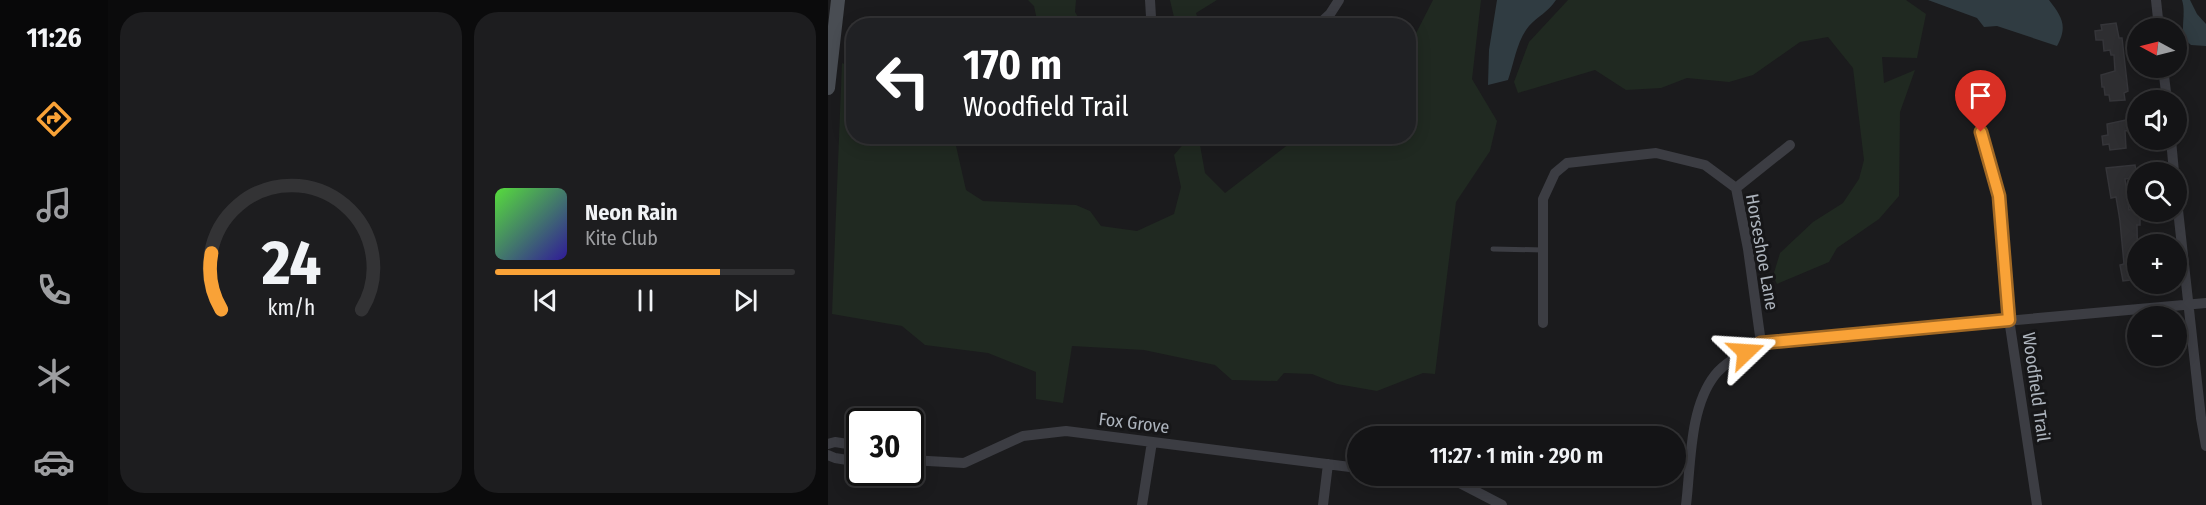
<!DOCTYPE html>
<meta charset="utf-8">
<style>
:root{--surface:#141416;--page:#1d1d1f;--text:#f1f3f6;--muted:#9d9ea1;--line:#333335;--accent:#f9a237}
body{margin:0;font-family:"Fira Sans Condensed",sans-serif;background:var(--page);color:var(--text);height:100vh;display:flex;flex-direction:column;font-size:22px;white-space:nowrap}
*{box-sizing:border-box;margin:0}
p{font-size:20px;color:var(--muted)}
.icon{flex:none;width:33px;height:33px;fill:none;stroke:currentColor;stroke-width:2;stroke-linecap:round;stroke-linejoin:round}
.map{position:relative;flex:1;overflow:hidden}
.panel{display:flex;flex-direction:column;gap:12px;padding:12px;background:#0b0b0c;width:720px}
.panel>*{flex:none}
.banner{position:absolute;left:18px;top:18px;width:570px;height:126px;border-radius:24px;box-shadow:0 3px 15px #0003,0 0 0 2px var(--line);background:#202124;color:#fff;overflow:hidden}
.needle{width:39px;rotate:277deg}
.tools{position:absolute;left:1299px;top:18px;display:grid;gap:12px}
.tools a{display:grid;place-items:center;width:60px;height:60px;border-radius:50%;background:var(--surface);box-shadow:0 3px 15px #0003,0 0 0 2px var(--line);font-size:30px}
.speed{position:absolute;left:18px;top:408px;display:flex;gap:12px;font-size:30px;font-weight:700;text-align:center}
.speed>*{display:grid;place-content:center;width:78px;height:78px;border-radius:50%;background:var(--surface);box-shadow:0 3px 15px #0003,0 0 0 2px var(--line);line-height:1}
.speed .limit{border:3px solid #111;border-radius:9px;background:#fff;color:#111}
.pin{position:absolute;display:grid;place-items:center;width:51px;height:51px;color:#fff;margin:-62px -26px;border-radius:50% 50% 50% 0;rotate:-45deg;box-shadow:0 0 6px #0007}
.pin .icon{rotate:45deg}
.me{position:absolute;width:66px;margin:-33px;rotate:70deg;stroke-linejoin:round;filter:drop-shadow(0 0 4px #0008)}
.turn{display:flex;align-items:center;gap:21px;height:126px;padding:0 18px;font-size:27px}
.turn .icon{width:78px;height:78px;stroke-width:2.5}
.turn b{display:block;font-size:42px;line-height:51px}
.panel .widget{flex:1;display:flex;flex-direction:column;justify-content:center;gap:9px;min-width:0;padding:0 21px;border-radius:24px;background:var(--page)}
.panel .dial{align-items:center;gap:0}
.dial svg{height:156px;overflow:visible;fill:none;stroke:var(--line);stroke-width:7;stroke-linecap:round;text-anchor:middle}
.dial text{fill:var(--text);stroke:none}
.song{display:flex;align-items:center;gap:18px}
.cover{width:72px;height:72px;border-radius:9px;background:linear-gradient(135deg,hsl(110 70% 55%),hsl(250 70% 35%))}
.played{height:6px;border-radius:3px;background:linear-gradient(90deg,var(--accent) 75%,var(--line) 75%)}
.keys{display:flex;justify-content:space-around;direction:ltr}
.panel .tiles{flex:1;display:grid;gap:12px;grid-template-columns:repeat(2,1fr)}
.trip{position:absolute;left:519px;top:426px;width:339px;height:60px;border-radius:30px;background:var(--surface);box-shadow:0 3px 15px #0003,0 0 0 2px var(--line);font-weight:600;line-height:60px;text-align:center}
main{display:flex;flex:1;min-height:0}
.tabs{display:flex;flex-direction:column;width:108px;justify-content:space-around;align-items:center;background:#080809;color:var(--muted)}
.tabs .icon{width:42px;height:42px}
.tabs .on{color:var(--accent)}
.tabs b{font-size:27px;color:var(--text)}
.map>svg:first-child{display:block}
</style>
<main>
<nav class="tabs">
<b>11:26</b>
<svg class="icon on" aria-label="directions" viewBox="0 0 24 24"><path d="M12 3l9 9-9 9-9-9zM9 14v-3h6M13 9l2 2-2 2"/></svg>
<svg class="icon" aria-label="music" viewBox="0 0 24 24"><path d="M9 18V5l10-2v13"/><circle cx="6" cy="18" r="3"/><circle cx="16" cy="16" r="3"/></svg>
<svg class="icon" aria-label="phone" viewBox="0 0 24 24"><path d="M5 4h4l2 5-3 2q2 4 5 5l2-3 5 2v4C11 20 4 13 5 4z"/></svg>
<svg class="icon" aria-label="climate" viewBox="0 0 24 24"><path d="M12 3v18M4 7l16 10M4 17L20 7"/></svg>
<svg class="icon" aria-label="car" viewBox="0 0 24 24"><path d="M5 17H2v-5l4-1 3-4h7l3 4 3 1v5h-3M9 17h6M6 11h13"/><circle cx="7" cy="17" r="2"/><circle cx="17" cy="17" r="2"/></svg>
</nav>
<section class="panel">
<div class="tiles">
<div class="widget dial"><svg viewBox="0 0 100 80">
<path d="M14 69A42 42 0 1 1 86 69"/>
<path d="M14 69A42 42 0 0 1 9 40" stroke="#f9a237"/>
<text x="50" y="56" font-size="32" font-weight="700">24</text>
<text x="50" y="72" font-size="11">km/h</text>
</svg></div>
<div class="widget">
<div class="song"><i class="cover"></i><div><b>Neon Rain</b><p>Kite Club</p></div></div>
<div class="played"></div>
<div class="keys"><svg class="icon" aria-label="previous" viewBox="0 0 24 24"><path d="M18 5L8 12l10 7zM5 5v14"/></svg><svg class="icon" aria-label="pause" viewBox="0 0 24 24"><path d="M8 5v14M16 5v14"/></svg><svg class="icon" aria-label="next" viewBox="0 0 24 24"><path d="M6 5l10 7-10 7zM19 5v14"/></svg></div>
</div>
</div>
</section>
<div class="map">
<svg width="1378" height="505" viewBox="0 0 1378 505">
<rect width="100%" height="100%" fill="#1b1b1d"/>
<path fill="#202921" d="M200,0H248L247,12L255,25H210L206,6Z
M342,0H389L368,13L372,25L348,26Z
M605,0H653L644,79L669,121L662,151L628,202L607,374L595,373L549,391L509,384L484,374L456,373L449,381L404,380L387,365L316,350L244,346L235,403L208,399V372L160,353L97,345L74,326L4,314L14,63L25,68L26,136L126,137L138,190L155,201L248,205L262,211L273,226L309,231L346,214L353,187L346,155L359,140L372,145L377,173L397,193L470,137L580,136L581,47Z
M740,0H1078L1098,14L1089,58L1054,57L1056,83L1087,70L1072,112L1071,196L1051,219L1009,248L1001,262L949,284L945,276L952,253L985,222L1015,203L1031,179L1036,160L1025,68L1000,37L972,42L925,75L901,82L859,78L833,88L798,90L767,70L690,93L686,82L701,42Z"/>
<path fill="#303c42" d="M669,0H728C719,13 710,16 701,26C689,40 686,63 680,80L660,85L661,50Z
M1100,0H1221C1234,17 1240,26 1229,46L1169,26L1156,27L1149,18Z
M1354,0H1362L1369,14L1378,24V46L1363,45L1356,39C1353,26 1358,12 1354,0Z"/>
<path fill="#2e2e31" stroke="#353539" stroke-width="1.5" d="M1288,23L1291,38H1294L1300,91L1296,93L1297,100L1282,101L1281,95H1277L1276,87H1274L1273,75L1287,71L1286,55H1283L1282,50L1276,51L1275,40H1268L1267,31L1274,30L1273,25Z
M1303,119L1304,130L1297,131L1298,148L1282,150L1281,144L1275,145L1274,136L1280,135L1279,124Z
M1307,165L1309,177L1297,179L1301,210L1310,209V212H1312V225H1309L1310,279L1295,281L1292,265L1296,264L1292,221L1288,197L1283,198L1278,168Z"/>
<g fill="none" stroke-linecap="round" stroke-linejoin="round">
<path stroke="#3c3d43" stroke-width="5" d="M665,249L715,250"/>
<path stroke="#3c3d43" stroke-width="10" d="M322,0L323,17L327,26
M1328,0L1331,28
M126,24V26
M489,26L502,14L511,0
M1335,68L1339,100
M1153,132L1171,196L1181,319L1209,505
M1343,140L1346,172
M908,188L962,145
M1348,192L1373,418L1378,446
M715,323V199L727,173L739,163L828,153L877,165L908,188L920,249L933,343
M0,444L7,442L32,446
M0,455L7,458L32,462
M82,460L136,463L195,436L238,431L530,468
M593,476L624,479L674,505
M314,505L324,442
M495,505L500,464
M858,505C863,465 861,408 887,375C898,361 918,352 933,343L1378,303"/>
<path stroke="#494d53" stroke-width="14" d="M0,88L10,0"/>
</g>
<g fill="none" stroke-linecap="round" stroke-linejoin="round">
<g stroke="#a26924" stroke-width="15">
<path id="route" d="M918,352L933,343L1181,320L1171,196L1153,132"/>
</g>
<use href="#route" stroke="#f9a237" stroke-width="10"/>
</g>
<g text-anchor="middle" stroke-width="6" stroke-linejoin="round" paint-order="stroke">
<g font-size="18" fill="#adb4bd" stroke="#161618">
<text transform="translate(934 252) rotate(80)" y="6">Horseshoe Lane</text>
<text transform="translate(1208 387) rotate(82)" y="6">Woodfield Trail</text>
<text transform="translate(306 423) rotate(7)" y="6">Fox Grove</text>
</g>
</g>
</svg>
<div class="tools">
<a><svg class="needle" viewBox="-14 -14 28 28"><path d="M0-13l5 13h-10z" fill="#e53935"/><path d="M0 13l5-13h-10z" fill="#9d9ea1"/></svg></a>
<a><svg class="icon" aria-label="sound" viewBox="0 0 24 24"><path d="M4 9h4l5-4v14l-5-4H4zM17 9q2 3 0 6"/></svg></a>
<a><svg class="icon" aria-label="search" viewBox="0 0 24 24"><circle cx="10" cy="10" r="6"/><path d="M15 15l6 6"/></svg></a>
<a>+</a>
<a>−</a>
</div>
<div class="speed"><div class="limit">30</div></div>
<div class="pin" style="left:1153px;top:132px;background:#d93025"><svg class="icon" aria-label="arrive" viewBox="0 0 24 24"><path d="M6 21V4h12l-3 4 3 4H6"/></svg></div>
<svg class="me" style="left:918px;top:352px" viewBox="-20 -20 40 40"><path d="M0-17L14 15 0 8-14 15z" fill="#f9a237" stroke="#fff" stroke-width="4"/></svg>
<div class="trip">11:27 · 1 min · 290 m</div>
<div class="banner">
<div class="turn"><svg class="icon" aria-label="left" viewBox="0 0 24 24"><path d="M17 20v-9H6M10 6l-5 5 5 5"/></svg><div><b>170 m</b>Woodfield Trail</div></div>
</div>
</div>
</main>
